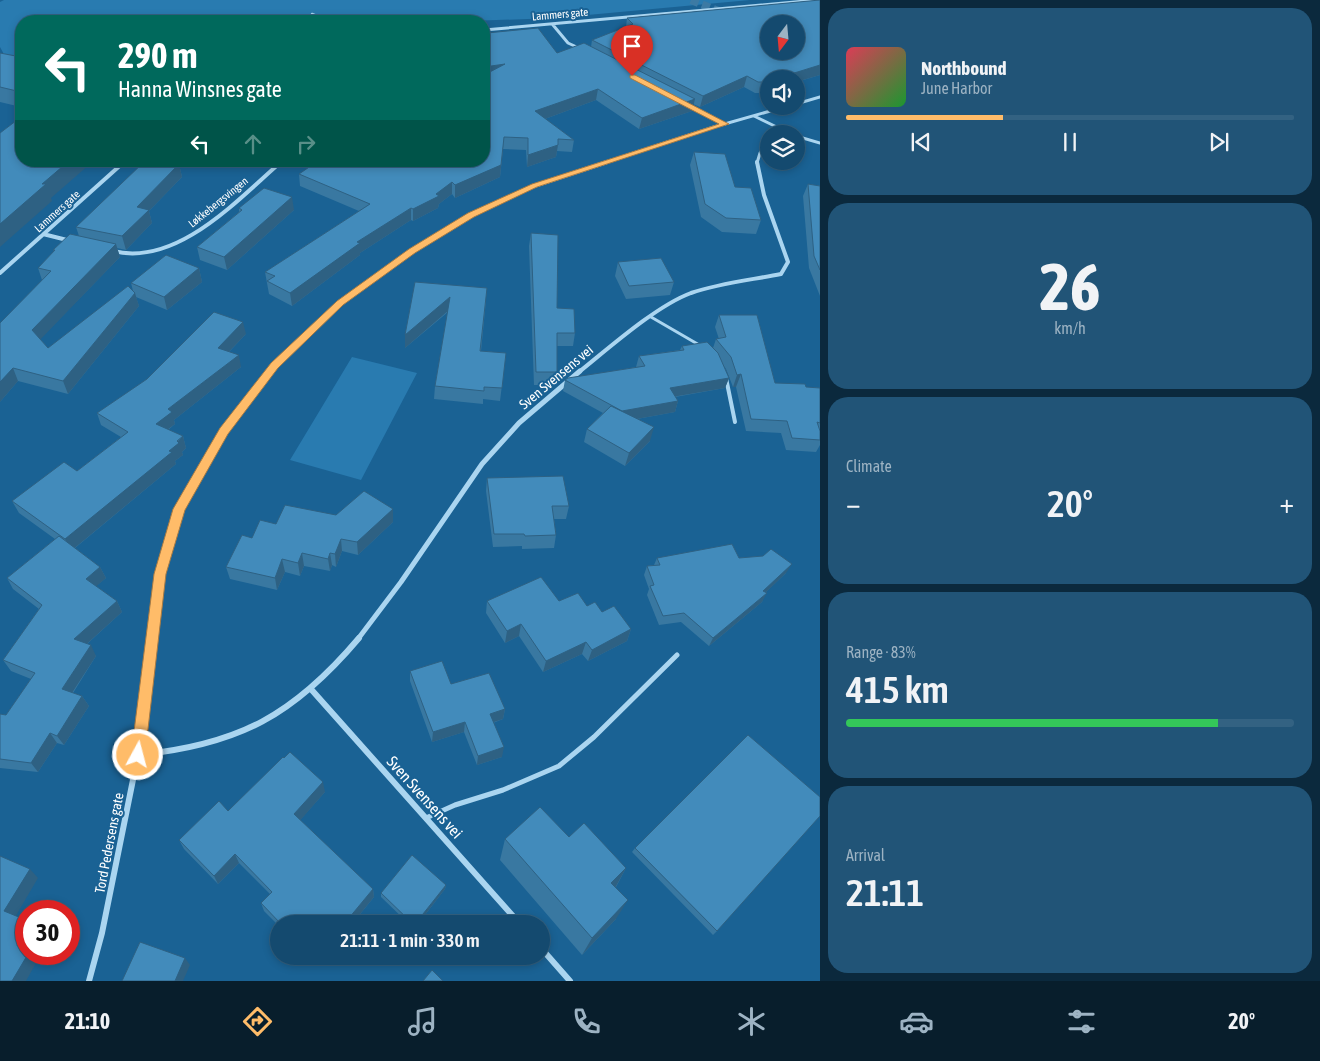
<!DOCTYPE html>
<meta charset="utf-8">
<style>
:root{--surface:#144a6f;--page:#215477;--text:#f1f3f6;--muted:#9db3c3;--line:#336282;--accent:#ffbc69}
body{margin:0;font-family:"Asap Condensed",sans-serif;background:var(--page);color:var(--text);height:100vh;display:flex;flex-direction:column;font-size:19px;white-space:nowrap}
*{box-sizing:border-box;margin:0}
p{font-size:16px;color:var(--muted)}
.icon{flex:none;width:28px;height:28px;fill:none;stroke:currentColor;stroke-width:2;stroke-linecap:round;stroke-linejoin:round}
.map{position:relative;flex:1;overflow:hidden}
.sheet{display:flex;flex-direction:column;gap:8px;padding:8px;background:#0b293d;width:500px}
.sheet>*{flex:none}
.guide{position:absolute;left:15px;top:15px;width:475px;height:152px;border-radius:20px;box-shadow:0 2px 8px #0003,0 0 0 1px var(--line);background:#00695c;color:#fff;overflow:hidden}
.needle{width:32px;rotate:196deg}
.fabs{position:absolute;left:760px;top:15px;display:grid;gap:10px}
.fabs a{display:grid;place-items:center;width:45px;height:45px;border-radius:50%;background:var(--surface);box-shadow:0 2px 8px #0003,0 0 0 1px var(--line);font-size:25px}
.speed{position:absolute;left:15px;top:900px;display:flex;gap:10px;font-size:25px;font-weight:700;text-align:center}
.speed>*{display:grid;place-content:center;width:65px;height:65px;border-radius:50%;background:var(--surface);box-shadow:0 2px 8px #0003,0 0 0 1px var(--line);line-height:1}
.speed .limit{border:8px solid #d22;background:#fff;color:#111}
.pin{position:absolute;display:grid;place-items:center;width:42px;height:42px;color:#fff;margin:-51px -21px;border-radius:50% 50% 50% 0;rotate:-45deg;box-shadow:0 0 5px #0007}
.pin .icon{rotate:45deg}
.me{position:absolute;width:55px;margin:-28px;rotate:7deg;stroke-linejoin:round;filter:drop-shadow(0 0 4px #0008)}
.turn{display:flex;align-items:center;gap:18px;height:105px;padding:0 20px;font-size:22px}
.turn .icon{width:65px;height:65px;stroke-width:2.5}
.turn b{display:block;font-size:35px;line-height:42px}
.lanes{display:flex;align-items:center;height:48px;padding:0 20px;background:#0003;justify-content:center;gap:25px;direction:ltr}
.lanes .off{opacity:.35}
.big{font-size:38px;font-weight:600;line-height:1.1}
.sheet .widget{flex:1;display:flex;flex-direction:column;justify-content:center;gap:8px;min-width:0;padding:0 18px;border-radius:20px;background:var(--page)}
.sheet .dial{align-items:center;gap:0}
.dial b{font-size:65px;line-height:1}
.song{display:flex;align-items:center;gap:15px}
.cover{width:60px;height:60px;border-radius:8px;background:linear-gradient(135deg,hsl(350 70% 55%),hsl(130 70% 35%))}
.played{height:5px;border-radius:2px;background:linear-gradient(90deg,var(--accent) 35%,var(--line) 35%)}
.keys{display:flex;justify-content:space-around;direction:ltr}
.heat{display:flex;justify-content:space-between;align-items:center;font-size:28px;direction:ltr}
.charge{height:8px;border-radius:4px;background:linear-gradient(90deg,#34c759 83%,var(--line) 0)}
.trip{position:absolute;left:270px;top:915px;width:280px;height:50px;border-radius:25px;background:var(--surface);box-shadow:0 2px 8px #0003,0 0 0 1px var(--line);font-weight:600;line-height:50px;text-align:center}
.tab-bar{display:flex;height:80px;justify-content:space-around;align-items:center;background:#081e2c;color:var(--muted)}
.tab-bar .icon{width:35px;height:35px}
.tab-bar .on{color:var(--accent)}
.tab-bar b{font-size:22px;color:var(--text)}
main{display:flex;flex:1;min-height:0}
.map>svg:first-child{display:block}
</style>
<main>
<div class="map">
<svg width="820" height="981" viewBox="0 0 820 981">
<rect width="100%" height="100%" fill="#1a6294"/>
<path fill="#297bb0" d="M4,0H750L555,18L469,21H21V62L6,58L0,47V2Z
M352,357L417,373L361,480L290,460Z"/>
<g fill="none" stroke-linecap="round" stroke-linejoin="round">
<path stroke="#3c7aa4" stroke-width="8" stroke-dasharray="8 4" stroke-linecap="butt" d="M691,0L726,14"/>
<path stroke="#aad5f0" stroke-width="2.5" d="M312,14L329,21"/>
<path stroke="#aad5f0" stroke-width="3" d="M651,317L701,346"/>
<path stroke="#aad5f0" stroke-width="4" d="M726,378L735,422"/>
<path stroke="#aad5f0" stroke-width="5" d="M426,818L455,805L503,790L559,766L594,737L677,655"/>
<path stroke="#aad5f0" stroke-width="3" d="M553,25L568,43L581,49
M484,30L817,0
M796,104L820,97
M688,105L725,124
M754,116L791,134
M796,136L820,143
M122,163L125,161
M279,163L282,161
M603,163L714,127L788,106
M757,163L760,153L769,138"/>
<path stroke="#aad5f0" stroke-width="4" d="M43,234L71,241
M113,251C177,267 237,200 281,162
M0,273L124,162
M270,372L340,303L412,251L471,215L534,186L607,162
M579,372C609,348 656,306 691,293C720,283 751,280 781,274L788,262L764,195L757,162"/>
<path stroke="#aad5f0" stroke-width="5" d="M152,639L160,574L179,509L224,431L271,371
M358,639L401,582L482,464L519,423L580,371"/>
<path stroke="#aad5f0" stroke-width="6" d="M310,688L520,924
M138,755C239,745 294,715 359,638
M541,948L570,981
M89,981L102,933L138,755L152,638"/>
</g>
<path fill="#3978a1" d="M820,0V75L760,93H755L744,87L700,107L693,104L692,111L639,129L596,100L545,119L574,140L572,152L557,151L556,157L527,167L526,150L503,149L500,177L455,198L452,194L439,204L438,208L413,221L411,220L360,253V255L292,306L269,294L265,272L359,211L300,186L299,174L484,161L487,33L557,53L591,47L592,40L626,27L627,18Z
M0,53L21,57V107L0,102Z
M694,152L735,187L761,220L756,234L722,232L701,217L690,165Z
M179,164L182,177L149,211L152,223L126,250L117,248L120,257L40,339L48,348L133,291L131,283L199,268L202,282L167,310L136,297L139,306L68,394L18,381L0,402L42,280L38,268L54,251L53,250L79,236L76,227Z
M808,184L820,186V296L809,268L803,196Z
M239,208L294,210L227,270L200,260L197,247L239,212Z
M531,233L557,308L575,333L573,346H557V372L555,385H534L529,246Z
M618,262L674,282L670,295L626,299L615,276Z
M415,282L486,300L481,351L506,353L500,401L483,399V404L434,399L435,386L448,312L405,348Z
M719,315L775,383L806,387L820,388V445L816,452L786,450L781,433L746,431L736,387H733L726,369L724,366L729,378L725,388L675,397L678,401L675,412L637,419L650,441L625,466L584,442L587,429L603,413L563,391L565,380L636,367L639,356L680,350L682,346L713,348L716,339H719L715,327Z
M246,334L229,352L241,367L174,420L175,424L168,430L183,436L186,448L182,452L183,455L175,461L176,464L75,548L100,567L106,578L96,586L117,601L122,612L87,644L96,656L73,693L82,696L89,706L64,745L57,743L38,772L0,768V714L6,715L31,679L11,671L3,660L39,609L13,589L7,578L55,539L19,513L12,501L77,471L121,437L101,425L97,413Z
M487,478L569,506L566,519H554L556,535L554,548L522,549V546L493,547L486,491Z
M336,515L393,522L358,555L342,551L336,567L332,565L330,571L304,566L300,576L285,572L277,590L230,579L226,567L252,538L276,524Z
M657,558H739L786,573L766,592L762,602L709,646L681,622L659,625L647,595L649,589L644,575L647,566L654,565Z
M487,601H559L587,606L602,612L631,629L627,641L588,661L582,654L543,672L519,636L505,643L486,613Z
M410,671L451,684L505,709L503,719L493,723L502,757L477,765L464,732L432,742L410,681Z
M325,792L300,820L373,889L374,897L352,924H279V926L264,911L261,903L270,894L239,863L218,884L184,849L179,840L228,811Z
M569,837L626,868L616,887V919L582,955L500,860L505,839Z
M635,848L717,931L713,935L632,852Z
M446,885L445,889L418,924H409L381,897V893Z
M308,956H324L316,965Z"/>
<path fill="#2e6183" d="M505,64L484,78V67Z
M820,65V75L796,82V79H775Z
M747,76L744,87L700,107L703,96Z
M769,81V91L760,93L763,82Z
M598,89L596,100L534,123L535,111Z
M695,99L692,111L639,129L642,118Z
M504,137L500,177L455,198V185Z
M558,145L556,157L527,167L528,155Z
M69,161H89L90,164L51,198L52,201L0,247V224L42,184Z
M179,164L182,177L149,211L152,223L126,250L122,236L137,207Z
M452,182V194L439,204L438,208L413,221V209L436,194Z
M292,197L294,210L227,270L224,257Z
M411,208V220L360,253V255L292,306L290,293L357,242Z
M116,244L120,257L37,343L32,330Z
M199,268L202,282L167,310L164,297Z
M135,293L139,306L68,394L63,381Z
M450,297L449,310L405,348V335Z
M243,322L246,334L221,360L218,348Z
M239,355L241,367L174,420L175,424L159,436L156,424L168,409Z
M13,368L18,381L0,402V382Z
M741,374L736,387H733L737,375Z
M729,378L725,388L666,398L670,388Z
M678,401L675,412L620,422L622,411Z
M654,427L650,441L625,466L629,453Z
M183,436L186,448L182,452L183,455L175,461L176,464L71,551L65,539L169,451Z
M393,509V522L358,555L357,542Z
M341,539L342,551L336,567L335,554Z
M302,553L304,566L300,576L298,563Z
M330,553L332,565L330,571L328,559Z
M282,559L285,572L277,590L275,578Z
M792,564L786,573L759,599L763,591Z
M100,567L106,578L92,590L86,579Z
M767,593L762,602L709,646L713,638Z
M117,601L122,612L80,650L74,639Z
M521,624L519,636L505,643L507,631Z
M631,629L627,641L588,661L592,650Z
M586,642L582,654L543,672L546,661Z
M91,645L96,656L68,699L62,689Z
M82,696L89,706L64,745L57,736Z
M505,709L503,719L488,724L490,714Z
M465,722L464,732L432,742L433,732Z
M50,733L57,743L38,772L31,763Z
M504,747L502,757L477,765L478,756Z
M323,782L325,792L297,824L294,814Z
M235,854L239,863L218,884L214,876Z
M626,868L615,888L611,883Z
M30,869L38,878L14,919L4,911Z
M446,885L445,889L418,924H415Z
M373,889L374,897L352,924H344Z
M628,900L616,919L582,955L592,938Z
M28,954H41L26,981H12Z
M316,956H324L316,965L314,958Z
M185,958L190,965L183,981H175Z"/>
<path fill="#428bbb" stroke="#2e6183" fill-rule="evenodd" d="M820,0V65L775,79H769V81L763,82H758L747,76L703,96L592,40L633,24L627,18ZM769,24H796V51H769Z
M538,28L557,53L584,43L695,99L642,118L598,89L535,111L574,140L558,139V145L528,155V138L504,137L501,165L455,185L452,182L436,194L439,196L413,209L411,208L357,242L360,243L290,293L267,281L275,276L265,272L370,204L299,174L318,161H484V75L505,64L484,67V32L486,31L487,33Z
M0,53L21,57V92L0,87Z
M21,117V161H69L42,184H46L0,224V133Z
M694,152L725,154L735,187L751,188L761,220L726,218L705,204Z
M145,161H168L179,164L137,207L149,210L122,236L76,227Z
M808,184L820,186V270L814,256Z
M264,188L292,197L224,257L197,247L242,210L239,208Z
M531,233L558,235L557,308L574,309L575,333H557V372H536Z
M70,234L116,244L32,330L48,348L128,286L135,293L63,381L13,368L0,382V323L51,271L38,268L55,250H53Z
M166,255L199,268L164,297L131,283Z
M661,258L674,282L629,286L618,262Z
M415,282L487,288L480,351L506,353L502,388L484,387V391L435,386L450,297L405,335Z
M214,312L243,322L218,348L239,355L168,409L172,412L156,424L183,436L177,441L179,443L169,451L172,452L65,539L12,501L64,462L77,471L128,432L97,413L147,379Z
M719,315H757L775,383L805,384L806,387L820,388V423L817,422L820,431V440L792,438L787,421L751,419L741,374L737,375L731,357L716,339L726,337Z
M707,342L718,353L729,378L670,388L678,401L622,411L565,380L568,378L645,366L639,356L684,350L682,346Z
M611,406L654,427L629,453L587,429Z
M563,476L569,506H552L556,535L525,536L524,534H494L487,478Z
M364,491L393,509L357,542L341,539L335,554L330,553L328,559L302,553L298,563L282,559L275,578L226,567L242,535L252,538L260,520L276,524L285,505L336,515Z
M59,536L100,567L86,579L117,601L74,639L91,645L62,689L82,696L57,736L50,733L31,763L0,759V714L6,715L35,673L3,660L42,605L7,578Z
M732,544L739,558L763,556L771,549L792,564L763,591L767,593L713,638L684,613L663,616L650,586L654,585L647,566L660,565L657,558Z
M541,577L559,601L578,593L587,606L595,602L602,612L614,606L631,629L592,650L586,642L546,661L521,624L507,631L487,601Z
M442,661L451,684L489,673L505,709L490,714L504,747L478,756L465,722L433,732L410,671Z
M748,735L820,797V816L717,931L635,848Z
M290,752L323,782L294,814L373,889L344,924H281L261,903L272,892L235,854L214,876L179,840L219,801L228,811L283,757L284,758Z
M540,807L569,837L584,823L626,868L611,883L628,900L592,938L505,839Z
M412,855L446,885L415,924H413L381,893Z
M0,856L30,869L4,911L26,920V954H28L12,981H0Z
M140,942L185,958L175,981H122Z
M432,970L443,981H423Z"/>
<path fill="#ffbc69" stroke="#a67a44" d="M630,75H635L729,124L537,187L474,217L415,253L343,305L278,368L228,434L185,510L166,574L145,755L143,760L138,762L133,760L131,755L154,574L173,509L220,428L271,363L337,301L409,249L468,213L532,184L719,124L630,78Z"/>
<g text-anchor="middle" stroke-width="4" stroke-linejoin="round" paint-order="stroke">
<g font-size="11" fill="#fff" stroke="#1a6294">
<text transform="translate(560 14) rotate(-5)" y="4">Lammers gate</text>
<text transform="translate(218 202) rotate(-39)" y="4">Løkkebergsvingen</text>
<text transform="translate(57 211) rotate(-42)" y="4">Lammers gate</text>
</g>
<g font-size="14" fill="#fff" stroke="#1a6294">
<text transform="translate(556 377) rotate(-40)" y="5">Sven Svensens vei</text>
<text transform="translate(109 843) rotate(-79)" y="5">Tord Pedersens gate</text>
</g>
<g font-size="16" fill="#fff" stroke="#1a6294">
<text transform="translate(425 797) rotate(48)" y="6">Sven Svensens vei</text>
</g>
</g>
</svg>
<div class="fabs">
<a><svg class="needle" viewBox="-14 -14 28 28"><path d="M0-13l5 13h-10z" fill="#e53935"/><path d="M0 13l5-13h-10z" fill="#9db3c3"/></svg></a>
<a><svg class="icon" aria-label="sound" viewBox="0 0 24 24"><path d="M4 9h4l5-4v14l-5-4H4zM17 9q2 3 0 6"/></svg></a>
<a><svg class="icon" aria-label="layers" viewBox="0 0 24 24"><path d="M12 4l9 5-9 5-9-5zM3 14l9 5 9-5"/></svg></a>
</div>
<div class="speed"><div class="limit">30</div></div>
<div class="pin" style="left:632px;top:76px;background:#d93025"><svg class="icon" aria-label="arrive" viewBox="0 0 24 24"><path d="M6 21V4h12l-3 4 3 4H6"/></svg></div>
<svg class="me" style="left:138px;top:755px" viewBox="-20 -20 40 40"><circle r="17" fill="#ffbc69" stroke="#fff" stroke-width="3"/><path d="M0-11L8 9 0 5-8 9z" fill="#fff"/></svg>
<div class="trip">21:11 · 1 min · 330 m</div>
<div class="guide">
<div class="turn"><svg class="icon" aria-label="left" viewBox="0 0 24 24"><path d="M17 20v-9H6M10 6l-5 5 5 5"/></svg><div><b>290 m</b>Hanna Winsnes gate</div></div>
<div class="lanes"><svg class="icon" aria-label="left" viewBox="0 0 24 24"><path d="M17 20v-9H6M10 6l-5 5 5 5"/></svg><svg class="icon off" aria-label="ahead" viewBox="0 0 24 24"><path d="M12 20V5M6 11l6-6 6 6"/></svg><svg class="icon off" aria-label="right" viewBox="0 0 24 24"><path d="M7 20v-9h11M14 6l5 5-5 5"/></svg></div>
</div>
</div>
<section class="sheet">
<div class="widget">
<div class="song"><i class="cover"></i><div><b>Northbound</b><p>June Harbor</p></div></div>
<div class="played"></div>
<div class="keys"><svg class="icon" aria-label="previous" viewBox="0 0 24 24"><path d="M18 5L8 12l10 7zM5 5v14"/></svg><svg class="icon" aria-label="pause" viewBox="0 0 24 24"><path d="M8 5v14M16 5v14"/></svg><svg class="icon" aria-label="next" viewBox="0 0 24 24"><path d="M6 5l10 7-10 7zM19 5v14"/></svg></div>
</div>
<div class="widget dial"><b>26</b><p>km/h</p></div>
<div class="widget"><p>Climate</p>
<div class="heat"><a>−</a><b class="big">20°</b><a>+</a></div>
</div>
<div class="widget"><p>Range · 83%</p><b class="big">415 km</b><div class="charge"></div></div>
<div class="widget"><p>Arrival</p><b class="big">21:11</b></div>
</section>
</main>
<nav class="tab-bar">
<b>21:10</b>
<svg class="icon on" aria-label="directions" viewBox="0 0 24 24"><path d="M12 3l9 9-9 9-9-9zM9 14v-3h6M13 9l2 2-2 2"/></svg>
<svg class="icon" aria-label="music" viewBox="0 0 24 24"><path d="M9 18V5l10-2v13"/><circle cx="6" cy="18" r="3"/><circle cx="16" cy="16" r="3"/></svg>
<svg class="icon" aria-label="phone" viewBox="0 0 24 24"><path d="M5 4h4l2 5-3 2q2 4 5 5l2-3 5 2v4C11 20 4 13 5 4z"/></svg>
<svg class="icon" aria-label="climate" viewBox="0 0 24 24"><path d="M12 3v18M4 7l16 10M4 17L20 7"/></svg>
<svg class="icon" aria-label="car" viewBox="0 0 24 24"><path d="M5 17H2v-5l4-1 3-4h7l3 4 3 1v5h-3M9 17h6M6 11h13"/><circle cx="7" cy="17" r="2"/><circle cx="17" cy="17" r="2"/></svg>
<svg class="icon" aria-label="filters" viewBox="0 0 24 24"><path d="M4 7h16M4 17h16"/><circle cx="9" cy="7" r="2"/><circle cx="15" cy="17" r="2"/></svg>
<b>20°</b>
</nav>
